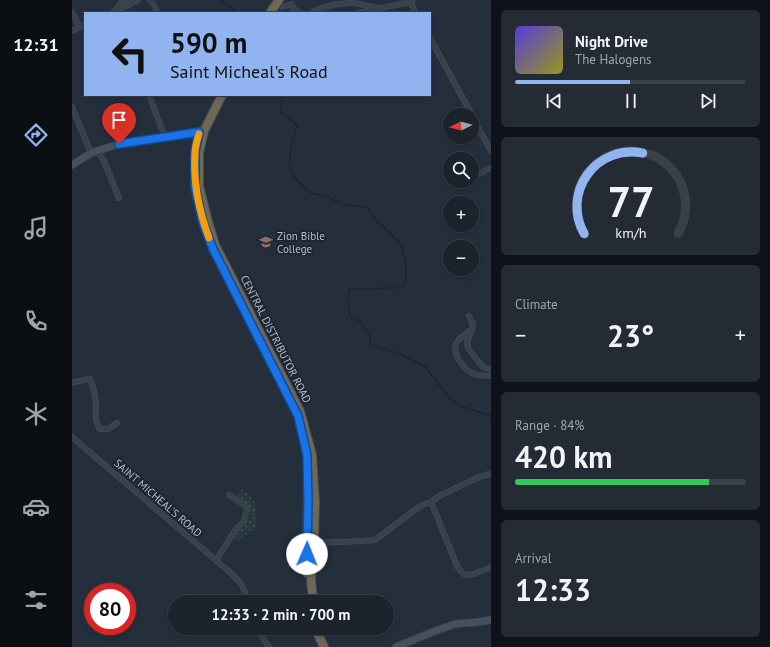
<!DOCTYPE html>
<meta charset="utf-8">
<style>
:root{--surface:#1c232d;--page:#252b35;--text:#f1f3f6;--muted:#a0a4aa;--line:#3a4049;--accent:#91b4f0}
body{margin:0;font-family:"PT Sans",sans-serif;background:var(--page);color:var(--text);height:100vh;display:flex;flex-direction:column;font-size:15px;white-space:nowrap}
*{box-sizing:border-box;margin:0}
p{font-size:13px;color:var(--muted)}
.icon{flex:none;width:22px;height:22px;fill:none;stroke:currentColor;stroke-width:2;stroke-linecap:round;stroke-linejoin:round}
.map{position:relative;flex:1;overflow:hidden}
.panel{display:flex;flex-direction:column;gap:10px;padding:10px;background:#0f1319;width:279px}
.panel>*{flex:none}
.hud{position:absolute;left:12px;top:12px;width:347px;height:84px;border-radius:0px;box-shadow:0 2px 6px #0003,0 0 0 1px var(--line);background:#91b4f0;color:#111;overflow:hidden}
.needle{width:26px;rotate:264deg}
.fabs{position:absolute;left:371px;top:108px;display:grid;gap:8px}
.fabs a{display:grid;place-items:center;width:36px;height:36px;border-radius:50%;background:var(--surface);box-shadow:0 2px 6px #0003,0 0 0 1px var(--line);font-size:20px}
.speed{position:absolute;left:12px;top:583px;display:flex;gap:8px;font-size:20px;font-weight:700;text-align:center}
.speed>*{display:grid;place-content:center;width:52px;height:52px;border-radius:50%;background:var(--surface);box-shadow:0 2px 6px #0003,0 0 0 1px var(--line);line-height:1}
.speed .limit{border:6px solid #d22;background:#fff;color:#111}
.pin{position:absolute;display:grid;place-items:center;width:34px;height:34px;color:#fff;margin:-41px -17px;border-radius:50% 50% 50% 0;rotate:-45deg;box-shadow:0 0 4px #0007}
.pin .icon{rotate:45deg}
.me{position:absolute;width:44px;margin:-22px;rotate:1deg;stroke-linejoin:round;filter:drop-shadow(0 0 3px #0008)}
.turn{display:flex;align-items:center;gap:14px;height:84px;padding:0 20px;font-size:18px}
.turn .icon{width:52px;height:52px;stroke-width:2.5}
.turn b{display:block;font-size:28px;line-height:34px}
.big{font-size:30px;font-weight:600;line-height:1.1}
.panel .tile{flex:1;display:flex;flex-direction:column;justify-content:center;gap:6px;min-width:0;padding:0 14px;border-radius:6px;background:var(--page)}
.panel .dial{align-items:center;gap:0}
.dial svg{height:104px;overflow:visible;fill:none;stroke:var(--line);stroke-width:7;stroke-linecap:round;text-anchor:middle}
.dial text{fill:var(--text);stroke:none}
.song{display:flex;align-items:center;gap:12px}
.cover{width:48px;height:48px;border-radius:6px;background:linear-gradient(135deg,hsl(250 70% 55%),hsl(60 70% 35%))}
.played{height:4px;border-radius:2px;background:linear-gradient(90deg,var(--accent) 50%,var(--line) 50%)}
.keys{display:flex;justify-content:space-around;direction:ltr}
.heat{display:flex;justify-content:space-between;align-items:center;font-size:22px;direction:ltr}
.charge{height:6px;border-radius:3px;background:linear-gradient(90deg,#34c759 84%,var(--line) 0)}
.trip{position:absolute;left:96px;top:595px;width:226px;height:40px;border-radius:20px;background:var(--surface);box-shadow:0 2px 6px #0003,0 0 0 1px var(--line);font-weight:600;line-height:40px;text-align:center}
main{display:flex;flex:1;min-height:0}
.tab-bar{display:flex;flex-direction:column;width:72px;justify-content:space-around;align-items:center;background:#0b0e12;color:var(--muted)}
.tab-bar .icon{width:28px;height:28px}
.tab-bar .selected{color:var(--accent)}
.tab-bar b{font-size:18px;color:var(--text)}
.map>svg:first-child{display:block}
</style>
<main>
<nav class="tab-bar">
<b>12:31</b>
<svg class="icon selected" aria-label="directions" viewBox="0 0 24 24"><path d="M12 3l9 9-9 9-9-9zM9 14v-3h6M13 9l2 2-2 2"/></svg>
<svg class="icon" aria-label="music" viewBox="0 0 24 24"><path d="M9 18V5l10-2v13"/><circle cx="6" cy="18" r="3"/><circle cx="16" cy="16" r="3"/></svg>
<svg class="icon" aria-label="phone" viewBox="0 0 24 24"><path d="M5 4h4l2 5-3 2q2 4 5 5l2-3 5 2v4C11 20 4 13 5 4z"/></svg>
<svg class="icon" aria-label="climate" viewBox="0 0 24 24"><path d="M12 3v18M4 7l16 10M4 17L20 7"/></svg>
<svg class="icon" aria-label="car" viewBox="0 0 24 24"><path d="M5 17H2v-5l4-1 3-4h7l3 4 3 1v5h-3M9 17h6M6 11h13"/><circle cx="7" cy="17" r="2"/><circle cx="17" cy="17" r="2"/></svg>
<svg class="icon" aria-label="filters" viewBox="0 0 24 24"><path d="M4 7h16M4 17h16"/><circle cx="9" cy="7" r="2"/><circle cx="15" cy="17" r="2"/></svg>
</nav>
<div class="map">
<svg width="419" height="647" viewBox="0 0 419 647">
<defs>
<pattern id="green-dots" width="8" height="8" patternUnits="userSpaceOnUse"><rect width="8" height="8" fill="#273a3d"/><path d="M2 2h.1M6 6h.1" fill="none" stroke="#445558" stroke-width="1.8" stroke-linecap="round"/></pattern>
</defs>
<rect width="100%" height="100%" fill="#252f3c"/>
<path fill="url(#green-dots)" d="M169,490C186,498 185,509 184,526L166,541L162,538L179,515C176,505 173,502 165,496Z"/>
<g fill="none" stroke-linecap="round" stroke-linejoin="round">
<path stroke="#192639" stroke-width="1.5" d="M149,0L166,13
M210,95L209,112L225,125C222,137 213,164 220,174C222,177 225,178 226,181C230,186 236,193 243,194C246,195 249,194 252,195C260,198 265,204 275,205C282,206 289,206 296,208C302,222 315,228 325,240C335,252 335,269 333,284L323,288L277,289C277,299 274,311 280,319L285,320L288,321L298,336V344L302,346L329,354L353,367L380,401L389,406L419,416"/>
<g stroke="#424a55" stroke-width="6">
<path id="street" d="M78,0L82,5L86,13
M338,2L344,13
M205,3L211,7L220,4L221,8L229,13
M43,11L49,3L55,0
M0,13L4,19L7,28
M40,13L55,6L66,0
M240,13C246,7 269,3 279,3C288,3 298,7 307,8
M286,13L338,2L341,0
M0,31L13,25
M358,38L400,115
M77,95L93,137
M0,107L19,153
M400,116L419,151
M25,151L31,159L47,198
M400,177L419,168
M397,316L401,324L400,329L395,342L396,348L410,366L416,369H419
M400,329C394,334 387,337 384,344C380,354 392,369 400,373C405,376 413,376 419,376
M0,383L2,382L18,379C22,386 23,396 24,404C24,414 22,421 28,429H36L45,423
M0,437L160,574L170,585L176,602
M359,502L386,568L393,575L402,574L419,567
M241,543L291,541L303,540L348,506L359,502L367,496L405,478L413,475L419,474
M144,561L163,530L172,521L175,510L174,506L157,495
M184,628L197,647"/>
</g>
<g stroke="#424a55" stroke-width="8">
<path id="secondary" d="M0,165L19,153L47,144L132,131
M324,647L363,631L383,624L406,622L419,620"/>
</g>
<g stroke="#444c57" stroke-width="10">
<path id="highway" d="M198,13L207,0
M150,95L132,131L127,153V186L136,222L143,245L228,411L240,455L243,502L242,543L239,579L241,602
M235,573L236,477
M243,628L252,647"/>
</g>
<use href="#street" stroke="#39414c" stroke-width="4.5"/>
<use href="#secondary" stroke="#48505f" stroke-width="6"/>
<use href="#highway" stroke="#716757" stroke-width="8"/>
</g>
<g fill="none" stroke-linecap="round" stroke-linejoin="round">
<g stroke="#114b97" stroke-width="10">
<path id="route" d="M47,144L127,132L123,152V187L131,223L141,249L226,416L235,455L236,501L235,554"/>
</g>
<use href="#route" stroke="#1a73e8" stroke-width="7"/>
<path stroke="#f59e0b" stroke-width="7" d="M127,134C125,140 123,147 123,153C121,182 127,211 137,238"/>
</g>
<defs>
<g id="school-bare" transform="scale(1.08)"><path d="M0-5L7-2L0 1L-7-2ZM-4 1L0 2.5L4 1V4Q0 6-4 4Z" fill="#8d6e63" stroke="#1e2631" stroke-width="2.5" paint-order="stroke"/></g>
</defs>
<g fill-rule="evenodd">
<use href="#school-bare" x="194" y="242"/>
</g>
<g text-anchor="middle" stroke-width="4" stroke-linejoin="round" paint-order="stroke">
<g font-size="11" fill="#b5bcc7" stroke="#1e2631" text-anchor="start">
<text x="205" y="240">Zion Bible<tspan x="205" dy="13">College</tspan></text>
</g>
<g font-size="11" fill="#b5bcc7" stroke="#1e2631">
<text transform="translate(204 339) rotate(63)" y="4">CENTRAL DISTRIBUTOR ROAD</text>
<text transform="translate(86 498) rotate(41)" y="4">SAINT MICHEAL'S ROAD</text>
</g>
</g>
</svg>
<div class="fabs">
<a><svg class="needle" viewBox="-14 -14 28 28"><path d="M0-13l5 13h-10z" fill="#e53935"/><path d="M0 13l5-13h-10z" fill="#a0a4aa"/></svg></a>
<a><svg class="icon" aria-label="search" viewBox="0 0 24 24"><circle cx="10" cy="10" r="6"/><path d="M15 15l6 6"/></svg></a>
<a>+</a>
<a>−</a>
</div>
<div class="speed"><div class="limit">80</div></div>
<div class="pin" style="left:47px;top:144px;background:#d93025"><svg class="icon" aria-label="arrive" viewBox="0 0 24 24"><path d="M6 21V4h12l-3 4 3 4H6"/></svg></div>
<svg class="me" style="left:235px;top:554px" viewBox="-20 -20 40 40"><circle r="19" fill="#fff"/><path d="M0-13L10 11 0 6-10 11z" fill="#1a73e8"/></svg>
<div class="trip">12:33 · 2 min · 700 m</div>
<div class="hud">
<div class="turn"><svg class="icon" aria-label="left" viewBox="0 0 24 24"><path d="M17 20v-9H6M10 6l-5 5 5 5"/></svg><div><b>590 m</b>Saint Micheal's Road</div></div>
</div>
</div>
<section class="panel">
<div class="tile">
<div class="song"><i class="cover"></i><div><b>Night Drive</b><p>The Halogens</p></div></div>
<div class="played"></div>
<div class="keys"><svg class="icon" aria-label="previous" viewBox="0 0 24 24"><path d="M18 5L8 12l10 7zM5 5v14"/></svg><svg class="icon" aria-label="pause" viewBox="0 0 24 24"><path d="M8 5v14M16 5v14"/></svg><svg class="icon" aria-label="next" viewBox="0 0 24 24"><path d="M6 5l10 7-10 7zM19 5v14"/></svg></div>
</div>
<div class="tile dial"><svg viewBox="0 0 100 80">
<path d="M14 69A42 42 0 1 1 86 69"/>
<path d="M14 69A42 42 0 0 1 59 7" stroke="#91b4f0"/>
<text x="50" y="56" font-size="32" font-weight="700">77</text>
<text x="50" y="72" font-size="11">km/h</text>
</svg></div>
<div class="tile"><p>Climate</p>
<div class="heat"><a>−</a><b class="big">23°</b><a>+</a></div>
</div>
<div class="tile"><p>Range · 84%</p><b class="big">420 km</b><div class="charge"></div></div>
<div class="tile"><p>Arrival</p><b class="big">12:33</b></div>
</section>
</main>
